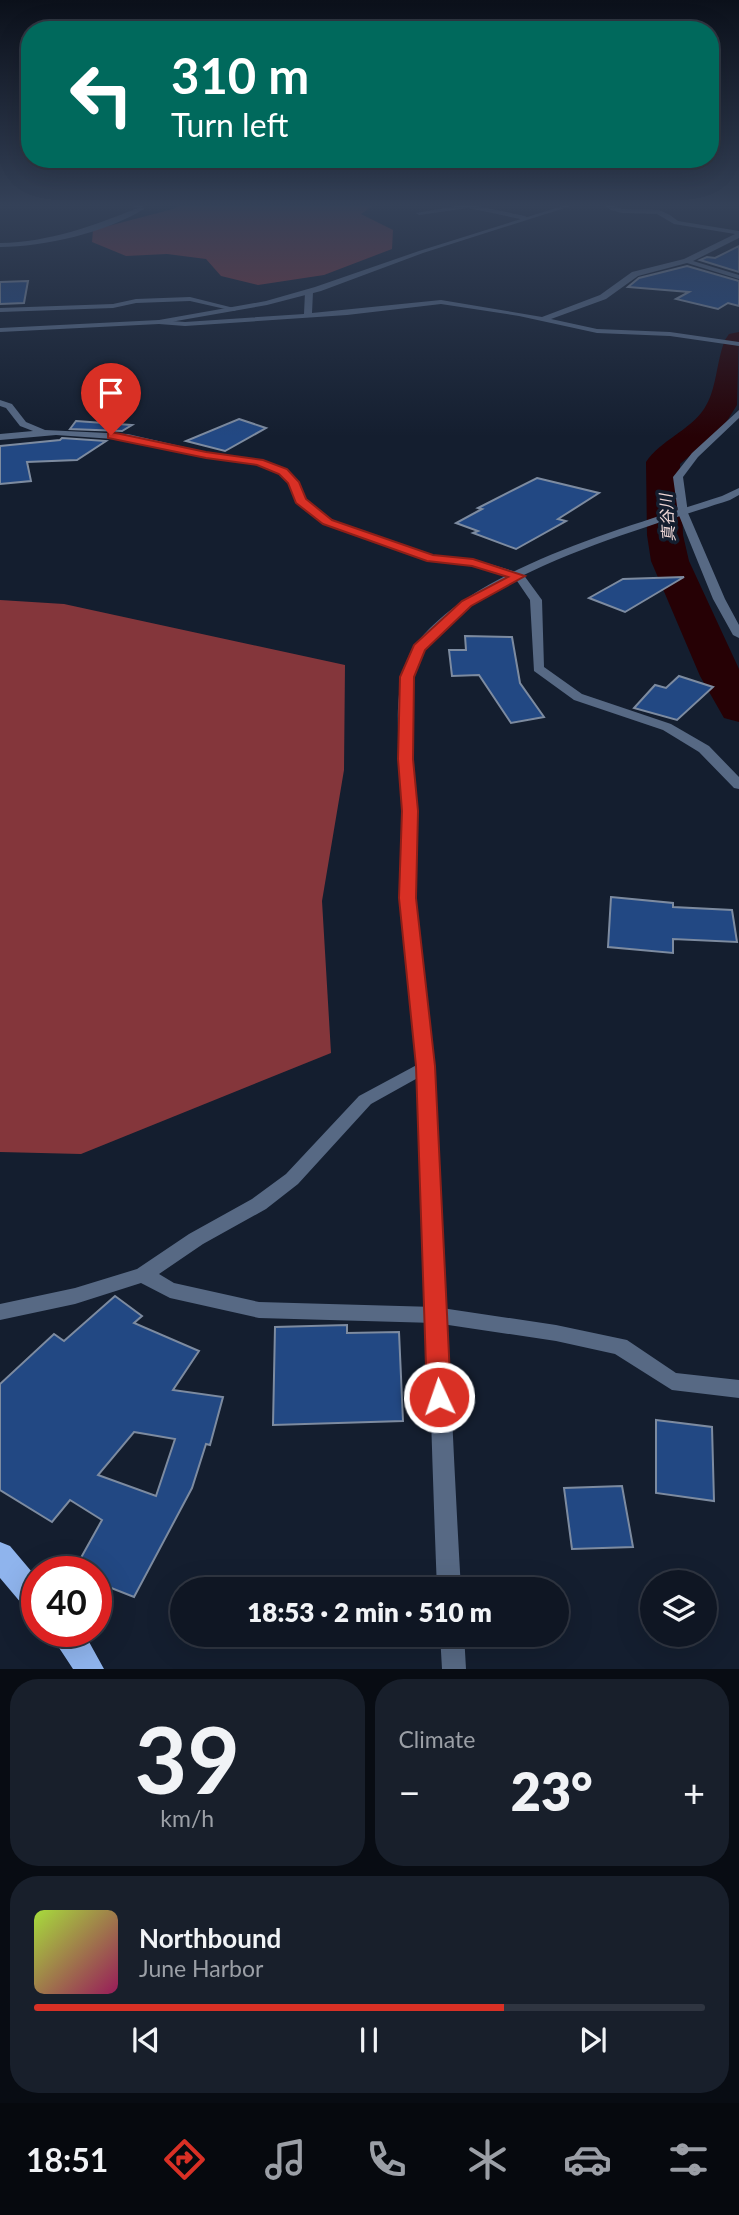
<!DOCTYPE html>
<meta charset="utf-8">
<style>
:root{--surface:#0f1623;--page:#181f2b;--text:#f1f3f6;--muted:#9b9fa6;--line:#2f3541;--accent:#d93025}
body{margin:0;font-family:Lato,"Noto Sans JP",sans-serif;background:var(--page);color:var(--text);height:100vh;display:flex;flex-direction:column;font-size:26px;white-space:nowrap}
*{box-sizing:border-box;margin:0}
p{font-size:23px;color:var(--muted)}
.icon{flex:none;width:38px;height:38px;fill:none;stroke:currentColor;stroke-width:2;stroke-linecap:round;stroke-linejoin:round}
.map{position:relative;height:1669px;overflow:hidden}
.drawer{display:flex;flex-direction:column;gap:10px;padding:10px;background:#080c13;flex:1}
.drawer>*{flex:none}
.guide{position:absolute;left:21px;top:21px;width:698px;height:147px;border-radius:28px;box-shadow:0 7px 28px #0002,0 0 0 2px var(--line);background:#00695c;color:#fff;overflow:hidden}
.fabs{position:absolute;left:640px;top:1570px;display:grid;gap:14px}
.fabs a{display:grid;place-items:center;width:77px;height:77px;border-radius:50%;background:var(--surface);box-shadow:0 7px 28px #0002,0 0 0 2px var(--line);font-size:35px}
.speed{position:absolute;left:21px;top:1556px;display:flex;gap:14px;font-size:35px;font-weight:700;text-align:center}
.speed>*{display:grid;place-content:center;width:91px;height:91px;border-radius:50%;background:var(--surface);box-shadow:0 7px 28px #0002,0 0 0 2px var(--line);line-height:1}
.speed .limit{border:10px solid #d22;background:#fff;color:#111}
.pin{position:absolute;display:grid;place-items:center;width:60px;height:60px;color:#fff;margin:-72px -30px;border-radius:50% 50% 50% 0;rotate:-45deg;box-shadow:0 0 7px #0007}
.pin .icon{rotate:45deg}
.me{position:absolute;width:77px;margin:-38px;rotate:357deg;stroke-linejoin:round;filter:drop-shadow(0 0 5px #0008)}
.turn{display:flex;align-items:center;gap:24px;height:147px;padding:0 35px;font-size:32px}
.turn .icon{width:91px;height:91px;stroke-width:2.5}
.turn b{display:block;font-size:49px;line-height:60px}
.big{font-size:52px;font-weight:800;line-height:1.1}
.drawer .card{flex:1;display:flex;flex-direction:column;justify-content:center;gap:10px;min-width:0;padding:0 24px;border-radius:28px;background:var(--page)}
.drawer .dial{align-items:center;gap:0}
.dial b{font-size:91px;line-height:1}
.song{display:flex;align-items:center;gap:21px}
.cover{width:84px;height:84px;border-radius:10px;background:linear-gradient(135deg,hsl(80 70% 55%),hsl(330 70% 35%))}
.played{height:7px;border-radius:4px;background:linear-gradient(90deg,var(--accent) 70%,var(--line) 70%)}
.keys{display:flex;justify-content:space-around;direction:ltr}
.heat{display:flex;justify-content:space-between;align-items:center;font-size:38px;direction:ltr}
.drawer .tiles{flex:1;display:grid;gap:10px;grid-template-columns:1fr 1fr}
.card:last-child{grid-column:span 2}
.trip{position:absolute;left:170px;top:1577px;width:399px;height:70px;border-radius:35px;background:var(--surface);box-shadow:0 7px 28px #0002,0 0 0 2px var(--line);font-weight:800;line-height:70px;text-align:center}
.dock{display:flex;height:112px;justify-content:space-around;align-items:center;background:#06090e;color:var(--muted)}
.dock .icon{width:49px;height:49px}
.dock .on{color:var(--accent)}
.dock b{font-size:32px;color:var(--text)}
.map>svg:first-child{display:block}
</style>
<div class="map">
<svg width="739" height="1669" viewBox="0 0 739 1669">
<rect width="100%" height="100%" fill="#141e2f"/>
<path fill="#84363b" d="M183,204H375L361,214L393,230L392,249L324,275L258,285L221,276L206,259L167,254L126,256L92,242L93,230L173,209Z
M0,600L64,604L345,665L344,770L322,901L331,1053L81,1154L0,1152Z"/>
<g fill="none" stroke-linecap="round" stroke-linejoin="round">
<path fill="#260105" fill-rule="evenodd" d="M739,332L737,405L722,429L680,464L683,535L689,561L739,669V722L724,718L700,676L651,561L647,535L646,462C661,440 689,431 704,409C717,390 716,362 725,340L729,334Z"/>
</g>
<path fill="#224883" stroke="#7d8ba0" stroke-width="2" fill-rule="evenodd" d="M739,246V272L700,260L707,257L715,258Z
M687,266L739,281V306L728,303L718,309L676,299L689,292L628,287L639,278Z
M28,281L24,303L0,304V282Z
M239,419L266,428L225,451L186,441Z
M76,421L132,425L122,431L70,429Z
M62,438L106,441L77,460L27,462L31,481L0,484V446L60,440Z
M537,478L599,493L558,519L566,521L516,549L473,533L478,531L456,523L482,509L478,508Z
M684,577L625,612L589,598L623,579Z
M465,636L512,637L520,683L544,717L511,723L479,675L452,676L449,650H466Z
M679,676L713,687L677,720L634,708L655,685L666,688Z
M611,897L673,903V907L732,910L737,942L673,939V953L608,947Z
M115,1296L142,1316L134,1323L199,1351L173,1390L223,1397L210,1445L206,1444L192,1488L134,1597L96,1582V1572H73L102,1520L70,1500L52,1522L0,1490V1384L54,1334L64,1341ZM134,1432L175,1439L156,1496L98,1475Z
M347,1325V1333L399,1332L403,1421L273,1425L275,1327Z
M656,1420L712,1427L714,1501L656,1493Z
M622,1486L633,1547L572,1549L564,1488Z"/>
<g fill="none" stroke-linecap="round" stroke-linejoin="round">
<path fill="#576984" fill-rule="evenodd" d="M190,297L238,309L234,311L190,301L136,303L113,308L0,312V308L113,304L136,299Z"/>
<path fill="#576984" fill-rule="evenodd" d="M127,204L143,205L144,209C107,232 44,247 0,247V243C50,242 92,226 138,208Z
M468,204L525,216L528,218L525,220L468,208L419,215L416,213Z
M602,204H609L622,209L659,210L670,215L678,221L739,231V238L693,261L739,275V279L687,263L638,276L606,299L551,319L597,329L670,332L739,342V346L670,336L597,333L519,316L441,304L347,315L185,326L159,324L155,322L159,320L185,322L304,314L305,292L309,290L313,292L312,313L441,300L542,317L600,295L632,272L684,259L735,234L674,224L657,214L622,213L611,210Z
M0,400L12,404L26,422L45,430L128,434L206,452L263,460L286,469L298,482L304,500L332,520L432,555L473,559L523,574L542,600L544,667L582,694L671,724L709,746L739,777V789L734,788L699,752L663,730L574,700L534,671L530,600L515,578L472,565L427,560L324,524L296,503L288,483L280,473L258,465L206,458L128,440L56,435L0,440V434L33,431L20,426L6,408L0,406Z
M739,410V418L698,457L683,477L688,513L725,599L739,625V638L733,635L713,599L678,513L673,477L692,453Z
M426,1060L432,1062L434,1066L432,1070L371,1104L298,1184L266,1209L203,1244L159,1274L174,1283L259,1302L435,1307L556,1325L627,1340L676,1373L739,1380V1398L672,1390L615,1354L556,1341L435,1323L259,1318L170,1298L141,1283L75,1304L0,1320V1304L75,1288L137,1269L189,1234L252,1199L286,1174L359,1096Z"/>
<path fill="#576984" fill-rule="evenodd" d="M569,204H577L423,253L321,291L267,305L159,324L0,332V328L159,320L266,301L315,287L419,251Z
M739,488V495L730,500C642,529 480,572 425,649C400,684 415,766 417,808C418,840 413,873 416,905C420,961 431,1016 435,1072C445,1244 451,1417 461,1589H437C430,1416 427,1242 418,1069C415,1013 404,957 401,901C399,871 404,840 403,810C402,763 386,684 416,644C476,566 632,526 722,496Z
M440,1634H464L466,1669H442Z"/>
<path fill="#8fb4ed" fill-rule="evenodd" d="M0,1542L10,1546L37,1578V1614L27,1610L0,1578Z
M48,1631H83L104,1669H73Z"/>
</g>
<linearGradient id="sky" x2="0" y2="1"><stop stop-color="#0b101a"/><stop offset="0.47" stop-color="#344158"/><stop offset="1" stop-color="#344158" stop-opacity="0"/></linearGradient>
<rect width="739" height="437" fill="url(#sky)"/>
<path fill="#d93025" stroke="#8d1f18" stroke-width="2" d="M111,432L206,452L263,460L287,469L299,482L306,499L332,520L433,555L473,559L525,576L471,606L425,650L414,677L413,759L418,811L416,898L435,1066L451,1397L447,1404L439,1408L431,1404L427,1397L416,1066L399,898L402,811L398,759L400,677L414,645L462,601L508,577L472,566L427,561L323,524L296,503L288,483L279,474L257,465L206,458L108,438V433Z"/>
<g text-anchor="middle" stroke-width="7" stroke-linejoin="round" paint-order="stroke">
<g font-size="16" font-style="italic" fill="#f0d8d7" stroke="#141e2f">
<text transform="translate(667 518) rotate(-94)" y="6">真谷川</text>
</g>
</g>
</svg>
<div class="fabs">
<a><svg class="icon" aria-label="layers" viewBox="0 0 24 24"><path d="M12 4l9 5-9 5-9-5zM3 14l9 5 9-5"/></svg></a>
</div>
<div class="speed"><div class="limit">40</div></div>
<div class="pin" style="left:111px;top:435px;background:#d93025"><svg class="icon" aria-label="arrive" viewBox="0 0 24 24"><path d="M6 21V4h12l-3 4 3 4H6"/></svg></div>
<svg class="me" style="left:439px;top:1397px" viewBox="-20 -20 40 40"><circle r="17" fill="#d93025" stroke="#fff" stroke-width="3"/><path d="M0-11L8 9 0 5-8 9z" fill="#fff"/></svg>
<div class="trip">18:53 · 2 min · 510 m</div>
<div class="guide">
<div class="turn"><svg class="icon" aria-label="left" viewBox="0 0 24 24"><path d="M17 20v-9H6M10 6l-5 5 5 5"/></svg><div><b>310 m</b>Turn left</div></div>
</div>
</div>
<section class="drawer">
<div class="tiles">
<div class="card dial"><b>39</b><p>km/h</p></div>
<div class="card"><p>Climate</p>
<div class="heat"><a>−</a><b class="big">23°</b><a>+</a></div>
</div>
<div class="card">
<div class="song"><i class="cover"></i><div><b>Northbound</b><p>June Harbor</p></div></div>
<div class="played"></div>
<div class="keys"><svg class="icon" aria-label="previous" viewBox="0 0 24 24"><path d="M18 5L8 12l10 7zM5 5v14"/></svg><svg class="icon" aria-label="pause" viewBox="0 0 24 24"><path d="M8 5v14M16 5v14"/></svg><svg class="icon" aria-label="next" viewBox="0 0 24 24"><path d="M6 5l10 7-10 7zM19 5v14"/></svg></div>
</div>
</div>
</section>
<nav class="dock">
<b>18:51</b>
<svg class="icon on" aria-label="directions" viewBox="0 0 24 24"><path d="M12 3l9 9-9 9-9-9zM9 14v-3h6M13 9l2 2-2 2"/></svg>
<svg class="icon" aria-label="music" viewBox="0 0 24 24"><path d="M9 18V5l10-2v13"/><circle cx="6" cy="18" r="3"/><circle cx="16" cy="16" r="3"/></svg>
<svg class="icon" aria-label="phone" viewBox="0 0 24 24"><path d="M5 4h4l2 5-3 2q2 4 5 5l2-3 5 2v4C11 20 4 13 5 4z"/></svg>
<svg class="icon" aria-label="climate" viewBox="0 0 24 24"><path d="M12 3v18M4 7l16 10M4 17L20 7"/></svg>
<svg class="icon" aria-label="car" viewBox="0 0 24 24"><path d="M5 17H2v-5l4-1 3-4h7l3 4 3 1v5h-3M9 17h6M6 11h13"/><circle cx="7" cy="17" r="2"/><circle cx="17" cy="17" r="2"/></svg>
<svg class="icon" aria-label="filters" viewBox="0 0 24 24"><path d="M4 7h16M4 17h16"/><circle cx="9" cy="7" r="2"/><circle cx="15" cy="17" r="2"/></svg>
</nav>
